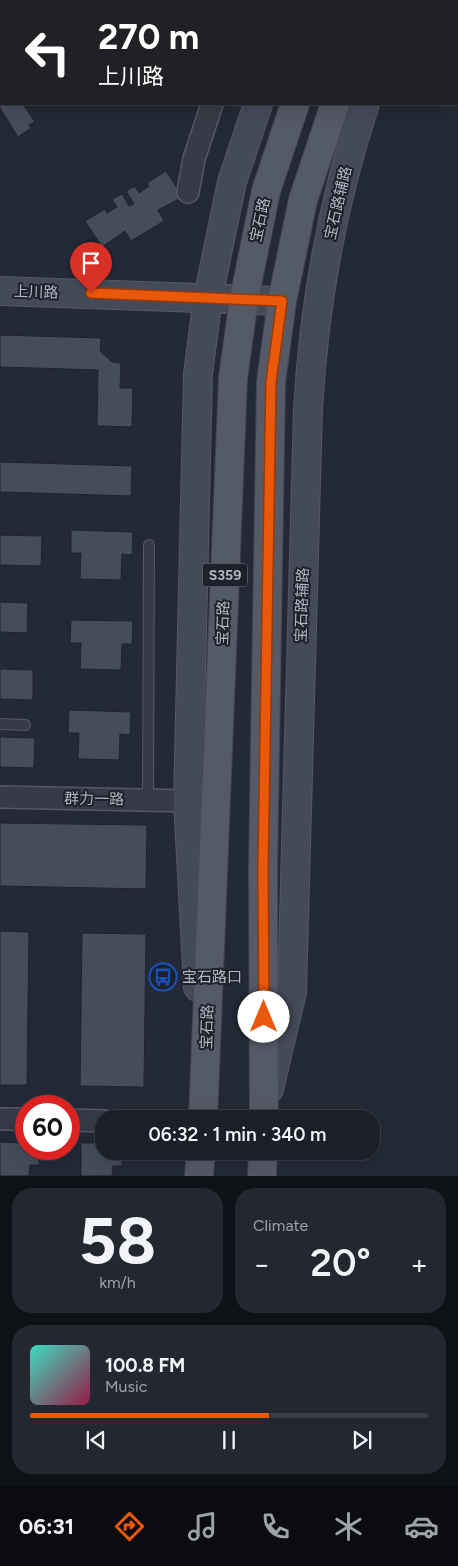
<!DOCTYPE html>
<meta charset="utf-8">
<style>
:root{--surface:#1a1f28;--page:#232730;--text:#f1f3f6;--muted:#9fa2a8;--line:#383d45;--accent:#ea580c}
body{margin:0;font-family:Figtree,"Noto Sans SC",sans-serif;background:var(--page);color:var(--text);height:100vh;display:flex;flex-direction:column;font-size:19px;white-space:nowrap}
*{box-sizing:border-box;margin:0}
p{font-size:16px;color:var(--muted)}
.icon{flex:none;width:28px;height:28px;fill:none;stroke:currentColor;stroke-width:2;stroke-linecap:round;stroke-linejoin:round}
.map{position:relative;height:1176px;overflow:hidden}
.side{display:flex;flex-direction:column;gap:12px;padding:12px;background:#0e1116;flex:1}
.side>*{flex:none}
.top-card{position:absolute;left:0px;top:0px;width:459px;height:105px;box-shadow:0 5px 20px #0002,0 0 0 1px var(--line);background:#202124;color:#fff;overflow:hidden}
.speed{position:absolute;left:15px;top:1095px;display:flex;gap:10px;font-size:25px;font-weight:700;text-align:center}
.speed>*{display:grid;place-content:center;width:65px;height:65px;border-radius:50%;background:var(--surface);box-shadow:0 5px 20px #0002,0 0 0 1px var(--line);line-height:1}
.speed .limit{border:8px solid #d22;background:#fff;color:#111}
.pin{position:absolute;display:grid;place-items:center;width:42px;height:42px;color:#fff;margin:-51px -21px;border-radius:50% 50% 50% 0;rotate:-45deg;box-shadow:0 0 5px #0007}
.pin .icon{rotate:45deg}
.me{position:absolute;width:55px;margin:-28px;rotate:0deg;stroke-linejoin:round;filter:drop-shadow(0 0 4px #0008)}
.turn{display:flex;align-items:center;gap:18px;height:105px;padding:0 15px;font-size:22px}
.turn .icon{width:65px;height:65px;stroke-width:2.5}
.turn b{display:block;font-size:35px;line-height:42px}
.big{font-size:38px;font-weight:600;line-height:1.1}
.side .widget{flex:1;display:flex;flex-direction:column;justify-content:center;gap:8px;min-width:0;padding:0 18px;border-radius:20px;background:var(--page)}
.side .dial{align-items:center;gap:0}
.dial b{font-size:65px;line-height:1}
.song{display:flex;align-items:center;gap:15px}
.cover{width:60px;height:60px;border-radius:8px;background:linear-gradient(135deg,hsl(170 70% 55%),hsl(340 70% 35%))}
.played{height:5px;border-radius:2px;background:linear-gradient(90deg,var(--accent) 60%,var(--line) 60%)}
.keys{display:flex;justify-content:space-around;direction:ltr}
.heat{display:flex;justify-content:space-between;align-items:center;font-size:28px;direction:ltr}
.side .tiles{flex:1;display:grid;gap:12px;grid-template-columns:1fr 1fr}
.widget:last-child{grid-column:span 2}
.trip{position:absolute;left:95px;top:1110px;width:285px;height:50px;border-radius:20px;background:var(--surface);box-shadow:0 5px 20px #0002,0 0 0 1px var(--line);font-weight:600;line-height:50px;text-align:center}
.tab-bar{display:flex;height:80px;justify-content:space-around;align-items:center;background:#0a0c10;color:var(--muted)}
.tab-bar .icon{width:35px;height:35px}
.tab-bar .active{color:var(--accent)}
.tab-bar b{font-size:22px;color:var(--text)}
.map>svg:first-child{display:block}
</style>
<div class="map">
<svg width="458" height="1176" viewBox="0 0 458 1176">
<rect width="100%" height="100%" fill="#232936"/>
<path fill="#454c5a" stroke="#1e232d" d="M0,79L1,104H16L17,106L23,104L35,122L29,125L31,128L18,137L0,108Z
M166,171L183,197L158,210L164,221L131,241L125,231L102,247L85,221L105,209L107,213L117,207L112,199L122,194L129,206L134,204L126,191L135,186L139,193L149,186L147,183Z
M0,335L101,338L100,351L112,362L121,363L120,388H133L132,427L97,426L98,370L0,367Z
M0,462L132,466L131,496L0,492Z
M71,530L133,532L132,555L122,554L121,580L80,579L81,553H71Z
M0,535L42,536L41,566L0,565Z
M0,602L28,603L27,633L0,632Z
M71,620L133,621L132,644H122L121,670L80,669L81,643H70Z
M0,669L33,670V700L0,699Z
M69,710L131,712L130,735L120,734L119,760L78,759L79,733H68Z
M0,737L35,738L34,768L0,767Z
M0,823L147,825L146,889L0,886Z
M0,931L29,932L27,1085H0Z
M82,933L146,934L144,1087L80,1086Z
M0,1142L26,1143V1149H39V1165H30L29,1176H0Z
M81,1143H104V1151H122V1166H113L112,1176H81Z"/>
<g fill="none" stroke-linecap="round" stroke-linejoin="round">
<g stroke="#545964" stroke-width="12">
<path id="service" d="M0,724L25,725
M148,800L149,545"/>
</g>
<g stroke="#545964" stroke-width="24">
<path id="minor" d="M248,1L249,0
M188,192L194,159L212,104
M0,797L188,801
M0,1119H26
M69,1120L104,1121"/>
</g>
<g stroke="#545964" stroke-width="30">
<path id="secondary" d="M293,1L294,0
M406,1V0
M0,291L282,301
M198,987L188,801L198,374L208,297L232,182L258,104
M269,1089L292,992L308,409C314,305 332,203 365,104"/>
</g>
<g stroke="#404550" stroke-width="30">
<path id="primary" d="M332,1L333,0
M374,1L375,0
M203,1119L233,378L244,299L266,191L295,104
M264,1119L263,868L271,382L282,301L303,200L335,104
M199,1176L201,1151
M262,1176L263,1151"/>
</g>
<use href="#service" stroke="#373b47" stroke-width="10"/>
<use href="#minor" stroke="#373b47" stroke-width="21"/>
<use href="#secondary" stroke="#454a59" stroke-width="28"/>
<use href="#primary" stroke="#555a67" stroke-width="28"/>
</g>
<g fill="none" stroke-linecap="round" stroke-linejoin="round">
<g stroke="#983908" stroke-width="12">
<path id="route" d="M91,293L282,301L271,382L263,868L264,1017"/>
</g>
<use href="#route" stroke="#ea580c" stroke-width="9"/>
</g>
<defs>
<g id="bus-ring" transform="scale(1.4375)"><circle r="9.5" fill="#1c212b" stroke="#1a4fb4" stroke-width="1.5"/><path d="M-5-6H5V4H4V6H2V4H-2V6H-4V4H-5ZM-3.5-4V0h7V-4ZM-3.5 1.2v1.5H-2V1.2ZM2 1.2v1.5H3.5V1.2Z" fill="#1a4fb4"/></g>
</defs>
<g fill-rule="evenodd">
<use href="#bus-ring" x="163" y="977"/>
</g>
<g text-anchor="middle" stroke-width="4" stroke-linejoin="round" paint-order="stroke">
<rect fill="#1c212b" stroke="#848995" stroke-width="1" x="202.5" y="563.5" width="45" height="23" rx="4"/>
<g font-size="14" font-weight="bold" fill="#b1b6c3">
<text x="225" y="580">S359</text>
</g>
<g font-size="15" fill="#b1b6c3" stroke="#1c212b">
<text transform="translate(338 203) rotate(-77)" y="5">宝石路辅路</text>
<text transform="translate(260 220) rotate(-78)" y="5">宝石路</text>
<text transform="translate(36 292) rotate(2)" y="5">上川路</text>
<text transform="translate(302 605) rotate(-88)" y="5">宝石路辅路</text>
<text transform="translate(223 623) rotate(-88)" y="5">宝石路</text>
<text transform="translate(94 799) rotate(1)" y="5">群力一路</text>
<text transform="translate(207 1027) rotate(-88)" y="5">宝石路</text>
</g>
<g font-size="15" fill="#b1b6c3" stroke="#1c212b" text-anchor="start">
<text x="182" y="982">宝石路口</text>
</g>
</g>
</svg>
<div class="speed"><div class="limit">60</div></div>
<div class="pin" style="left:91px;top:293px;background:#d93025"><svg class="icon" aria-label="arrive" viewBox="0 0 24 24"><path d="M6 21V4h12l-3 4 3 4H6"/></svg></div>
<svg class="me" style="left:264px;top:1017px" viewBox="-20 -20 40 40"><circle r="19" fill="#fff"/><path d="M0-13L10 11 0 6-10 11z" fill="#ea580c"/></svg>
<div class="trip">06:32 · 1 min · 340 m</div>
<div class="top-card">
<div class="turn"><svg class="icon" aria-label="left" viewBox="0 0 24 24"><path d="M17 20v-9H6M10 6l-5 5 5 5"/></svg><div><b>270 m</b>上川路</div></div>
</div>
</div>
<section class="side">
<div class="tiles">
<div class="widget dial"><b>58</b><p>km/h</p></div>
<div class="widget"><p>Climate</p>
<div class="heat"><a>−</a><b class="big">20°</b><a>+</a></div>
</div>
<div class="widget">
<div class="song"><i class="cover"></i><div><b>100.8 FM</b><p>Music</p></div></div>
<div class="played"></div>
<div class="keys"><svg class="icon" aria-label="previous" viewBox="0 0 24 24"><path d="M18 5L8 12l10 7zM5 5v14"/></svg><svg class="icon" aria-label="pause" viewBox="0 0 24 24"><path d="M8 5v14M16 5v14"/></svg><svg class="icon" aria-label="next" viewBox="0 0 24 24"><path d="M6 5l10 7-10 7zM19 5v14"/></svg></div>
</div>
</div>
</section>
<nav class="tab-bar">
<b>06:31</b>
<svg class="icon active" aria-label="directions" viewBox="0 0 24 24"><path d="M12 3l9 9-9 9-9-9zM9 14v-3h6M13 9l2 2-2 2"/></svg>
<svg class="icon" aria-label="music" viewBox="0 0 24 24"><path d="M9 18V5l10-2v13"/><circle cx="6" cy="18" r="3"/><circle cx="16" cy="16" r="3"/></svg>
<svg class="icon" aria-label="phone" viewBox="0 0 24 24"><path d="M5 4h4l2 5-3 2q2 4 5 5l2-3 5 2v4C11 20 4 13 5 4z"/></svg>
<svg class="icon" aria-label="climate" viewBox="0 0 24 24"><path d="M12 3v18M4 7l16 10M4 17L20 7"/></svg>
<svg class="icon" aria-label="car" viewBox="0 0 24 24"><path d="M5 17H2v-5l4-1 3-4h7l3 4 3 1v5h-3M9 17h6M6 11h13"/><circle cx="7" cy="17" r="2"/><circle cx="17" cy="17" r="2"/></svg>
</nav>
